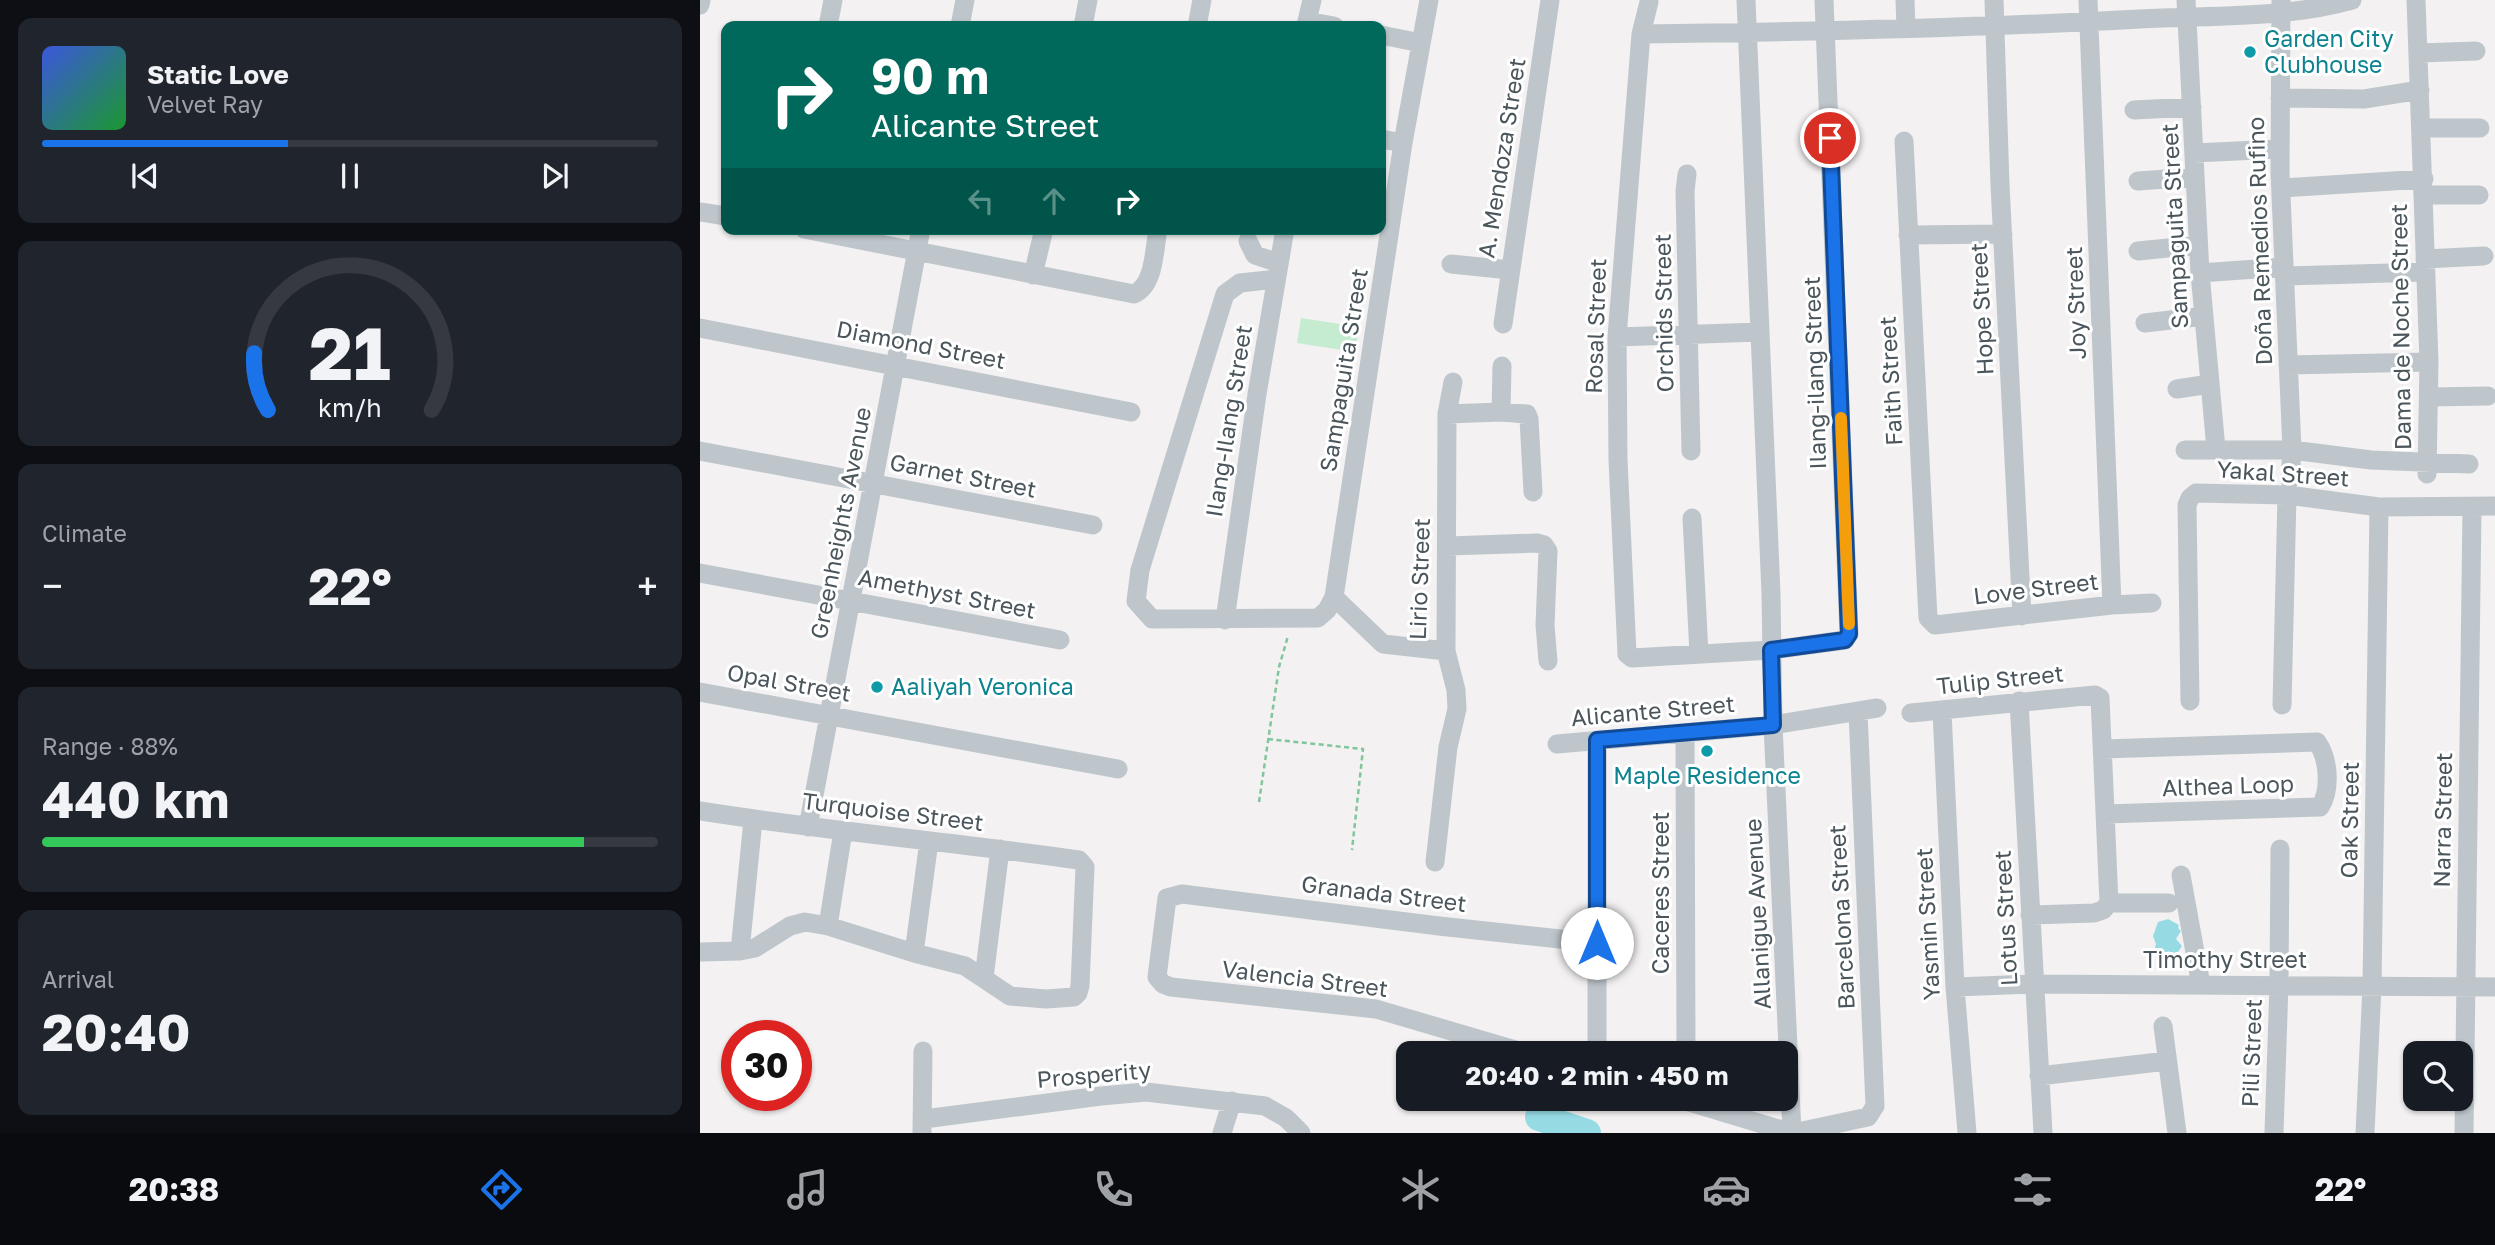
<!DOCTYPE html>
<meta charset="utf-8">
<style>
:root{--surface:#171b24;--page:#20242c;--text:#f1f3f6;--muted:#9ea1a6;--line:#363941;--accent:#1a73e8}
body{margin:0;font-family:"Golos Text",sans-serif;background:var(--page);color:var(--text);height:100vh;display:flex;flex-direction:column;font-size:26px;white-space:nowrap}
*{box-sizing:border-box;margin:0}
p{font-size:23px;color:var(--muted)}
.icon{flex:none;width:38px;height:38px;fill:none;stroke:currentColor;stroke-width:2;stroke-linecap:round;stroke-linejoin:round}
.map{position:relative;flex:1;overflow:hidden}
.details{display:flex;flex-direction:column;gap:18px;padding:18px;background:#0d0f14;width:700px}
.details>*{flex:none}
.hud{position:absolute;left:21px;top:21px;width:665px;height:214px;border-radius:14px;box-shadow:0 2px 5px #0004;background:#00695c;color:#fff;overflow:hidden}
.tools{position:absolute;left:1703px;top:1041px;display:grid;gap:14px}
.tools a{display:grid;place-items:center;width:70px;height:70px;border-radius:14px;background:var(--surface);box-shadow:0 2px 5px #0004;font-size:35px}
.speed{position:absolute;left:21px;top:1020px;display:flex;gap:14px;font-size:35px;font-weight:700;text-align:center}
.speed>*{display:grid;place-content:center;width:91px;height:91px;border-radius:50%;background:var(--surface);box-shadow:0 2px 5px #0004;line-height:1}
.speed .limit{border:10px solid #d22;background:#fff;color:#111}
.pin{position:absolute;display:grid;place-items:center;width:60px;height:60px;color:#fff;margin:-30px;border:4px solid #fff;border-radius:50%;box-shadow:0 2px 7px #0007}
.me{position:absolute;width:77px;margin:-38px;rotate:0deg;stroke-linejoin:round;filter:drop-shadow(0 0 5px #0008)}
.turn{display:flex;align-items:center;gap:24px;height:147px;padding:0 35px;font-size:32px}
.turn .icon{width:91px;height:91px;stroke-width:2.5}
.turn b{display:block;font-size:49px;line-height:60px}
.lanes{display:flex;align-items:center;height:66px;padding:0 35px;background:#0003;justify-content:center;gap:35px;direction:ltr}
.lanes .off{opacity:.35}
.big{font-size:52px;font-weight:700;line-height:1.1}
.details .widget{flex:1;display:flex;flex-direction:column;justify-content:center;gap:10px;min-width:0;padding:0 24px;border-radius:14px;background:var(--page)}
.details .dial{align-items:center;gap:0}
.dial svg{height:182px;overflow:visible;fill:none;stroke:var(--line);stroke-width:7;stroke-linecap:round;text-anchor:middle}
.dial text{fill:var(--text);stroke:none}
.song{display:flex;align-items:center;gap:21px}
.cover{width:84px;height:84px;border-radius:10px;background:linear-gradient(135deg,hsl(230 70% 55%),hsl(130 70% 35%))}
.played{height:7px;border-radius:4px;background:linear-gradient(90deg,var(--accent) 40%,var(--line) 40%)}
.keys{display:flex;justify-content:space-around;direction:ltr}
.heat{display:flex;justify-content:space-between;align-items:center;font-size:38px;direction:ltr}
.charge{height:10px;border-radius:5px;background:linear-gradient(90deg,#34c759 88%,var(--line) 0)}
.trip{position:absolute;left:696px;top:1041px;width:402px;height:70px;border-radius:14px;background:var(--surface);box-shadow:0 2px 5px #0004;font-weight:700;line-height:70px;text-align:center}
.menu{display:flex;height:112px;justify-content:space-around;align-items:center;background:#090b0e;color:var(--muted)}
.menu .icon{width:49px;height:49px}
.menu .selected{color:var(--accent)}
.menu b{font-size:32px;color:var(--text)}
main{display:flex;flex:1;min-height:0}
.map>svg:first-child{display:block}
</style>
<main>
<section class="details">
<div class="widget">
<div class="song"><i class="cover"></i><div><b>Static Love</b><p>Velvet Ray</p></div></div>
<div class="played"></div>
<div class="keys"><svg class="icon" aria-label="previous" viewBox="0 0 24 24"><path d="M18 5L8 12l10 7zM5 5v14"/></svg><svg class="icon" aria-label="pause" viewBox="0 0 24 24"><path d="M8 5v14M16 5v14"/></svg><svg class="icon" aria-label="next" viewBox="0 0 24 24"><path d="M6 5l10 7-10 7zM19 5v14"/></svg></div>
</div>
<div class="widget dial"><svg viewBox="0 0 100 80">
<path d="M14 69A42 42 0 1 1 86 69"/>
<path d="M14 69A42 42 0 0 1 8 44" stroke="#1a73e8"/>
<text x="50" y="56" font-size="32" font-weight="700">21</text>
<text x="50" y="72" font-size="11">km/h</text>
</svg></div>
<div class="widget"><p>Climate</p>
<div class="heat"><a>−</a><b class="big">22°</b><a>+</a></div>
</div>
<div class="widget"><p>Range · 88%</p><b class="big">440 km</b><div class="charge"></div></div>
<div class="widget"><p>Arrival</p><b class="big">20:40</b></div>
</section>
<div class="map">
<svg width="1795" height="1133" viewBox="0 0 1795 1133">
<rect width="100%" height="100%" fill="#f3f1f1"/>
<path fill="#c5ebd0" d="M601,318L659,327L655,352L597,343Z"/>
<path fill="#96dbe4" d="M1468,919L1479,925L1478,928L1481,931L1476,939L1482,946L1478,952L1473,954L1468,951L1463,959L1453,954L1456,944L1453,936L1458,922Z"/>
<g fill="none" stroke-linecap="round" stroke-linejoin="round">
<path stroke="#96dbe4" stroke-width="28" d="M839,1117L887,1133"/>
<path stroke="#80c69d" stroke-width="2.5" stroke-dasharray="5 3.5" stroke-linecap="butt" d="M568,739L663,749L652,850
M559,802L579,667L588,636"/>
<path stroke="#bec6cc" stroke-width="19" d="M612,0L607,21L634,26
M1046,0L1071,594L1073,725L1092,1133
M1205,0L1206,29
M1294,0L1300,185L1322,616
M1388,0L1412,605
M1486,0L1500,273L1516,449
M1716,0L1729,362L1727,474
M1581,1L1580,172L1592,450L1590,480
M949,2L941,34L917,337L918,460L927,654L932,658L1071,650L1145,640L1149,634L1124,0
M0,5L1,0
M128,26L133,0
M260,26L265,0
M383,26L388,0
M497,26L502,0
M941,34C1107,32 1274,28 1440,19C1510,15 1584,19 1652,0
M681,35L721,43
M1719,53L1776,51
M1580,98L1664,99L1720,90
M1434,110L1492,107
M1722,128H1780
M681,139L703,143
M1204,141L1228,618L1235,625L1412,605L1452,603
M1494,153L1579,149
M987,174L985,191L991,451
M1438,181L1495,177
M1581,188L1724,179
M1724,195H1779
M0,212L26,216
M104,229L434,294C455,285 454,249 458,229
M1208,235L1303,234
M548,241L555,255L579,263
M1438,251L1498,245
M1725,259L1784,256
M751,264L810,270
M1500,273L1584,267
M333,275L344,229
M1585,276L1725,272
M576,279L540,283L525,294L440,570L436,601L452,619L618,618L627,610L634,597L703,143L729,0
M1445,323L1504,316
M803,324L850,0
M0,328L431,412
M917,337L1059,332
M1588,365L1729,362
M1477,389L1510,384
M1730,397L1788,396
M801,412L802,366
M747,414L801,412L827,414L829,419L833,492
M1485,450H1592L1671,460L1769,464
M0,451L393,525
M992,518L999,654
M748,546L837,543L844,545L848,551L845,625L848,661
M0,573L360,640
M634,597L683,644L746,651L747,414L753,382
M525,620L557,394L585,229
M0,692L418,769
M1319,701L1343,1133
M1490,701L1487,505L1490,498L1496,493L1587,495L1679,507L1795,506
M1582,705L1587,495
M1242,711L1255,987L1267,1133
M1211,713L1395,695L1400,698L1409,903L1403,910L1394,913L1330,915
M985,733L986,1054
M897,740V1054
M857,744L1073,725L1177,708
M1403,749L1617,742C1629,759 1631,790 1620,807L1406,814
M0,811C126,831 253,842 379,860L385,867L380,986L378,993L374,997L346,999L310,996L265,966L214,953L128,926L105,922L90,926L55,948L40,951L0,952
M108,827L221,229
M735,862L748,747L757,709L756,690L746,651
M1481,875L1501,985
M1409,903H1469
M128,926L143,831
M40,951L53,820
M214,953L229,841
M284,978L300,849
M1255,987L1333,984L1795,987
M1463,1026L1477,1133
M829,1054L676,1009L471,987L463,984L457,977L467,898L482,894L739,926L897,943
M1339,1076L1467,1061
M979,1099L1092,1133
M224,1119L401,1096L446,1092L565,1106L586,1118L601,1133
M222,1133L223,1051
M522,1133L532,1101
M1093,1133L1168,1117L1175,1106L1158,712
M1574,1133L1579,985L1580,849
M1665,1133L1672,986L1679,507
M1764,1133L1772,508"/>
</g>
<g fill="none" stroke-linecap="round" stroke-linejoin="round">
<g stroke="#114b97" stroke-width="18">
<path id="route" d="M897,943V740L1073,725L1071,650L1145,640L1149,634L1130,138"/>
</g>
<use href="#route" stroke="#1a73e8" stroke-width="12"/>
<path stroke="#f59e0b" stroke-width="12" d="M1141,418L1149,624"/>
</g>
<g fill="#0f9aa8" stroke="#fff" stroke-width="2.5">
<circle cx="1550" cy="52" r="7"/>
<circle cx="177" cy="687" r="7"/>
<circle cx="1007" cy="751" r="7"/>
</g>
<g text-anchor="middle" stroke-width="6" stroke-linejoin="round" paint-order="stroke">
<g font-size="23" fill="#0d838f" stroke="#fff" text-anchor="start">
<text x="1564" y="47">Garden City<tspan x="1564" dy="26">Clubhouse</tspan></text>
<text x="191" y="695">Aaliyah Veronica</text>
<text x="1007" y="784" text-anchor="middle">Maple Residence</text>
</g>
<g font-size="23" fill="#4b565c" stroke="#fff">
<text transform="translate(802 158) rotate(-81)" y="8">A. Mendoza Street</text>
<text transform="translate(1475 226) rotate(-93)" y="8">Sampaguita Street</text>
<text transform="translate(1560 241) rotate(-92)" y="8">Doña Remedios Rufino</text>
<text transform="translate(1376 303) rotate(-92)" y="8">Joy Street</text>
<text transform="translate(1282 309) rotate(-93)" y="8">Hope Street</text>
<text transform="translate(964 313) rotate(-91)" y="8">Orchids Street</text>
<text transform="translate(896 326) rotate(-88)" y="8">Rosal Street</text>
<text transform="translate(1701 327) rotate(-91)" y="8">Dama de Noche Street</text>
<text transform="translate(221 345) rotate(11)" y="8">Diamond Street</text>
<text transform="translate(644 370) rotate(-81)" y="8">Sampaguita Street</text>
<text transform="translate(1115 373) rotate(-92)" y="8">Ilang-ilang Street</text>
<text transform="translate(1191 381) rotate(-93)" y="8">Faith Street</text>
<text transform="translate(529 421) rotate(-81)" y="8">Ilang-Ilang Street</text>
<text transform="translate(1583 474) rotate(4)" y="8">Yakal Street</text>
<text transform="translate(263 476) rotate(11)" y="8">Garnet Street</text>
<text transform="translate(141 523) rotate(-79)" y="8">Greenheights Avenue</text>
<text transform="translate(720 579) rotate(-88)" y="8">Lirio Street</text>
<text transform="translate(1336 589) rotate(-7)" y="8">Love Street</text>
<text transform="translate(247 594) rotate(11)" y="8">Amethyst Street</text>
<text transform="translate(1300 680) rotate(-6)" y="8">Tulip Street</text>
<text transform="translate(89 683) rotate(10)" y="8">Opal Street</text>
<text transform="translate(953 711) rotate(-5)" y="8">Alicante Street</text>
<text transform="translate(1528 786) rotate(-2)" y="8">Althea Loop</text>
<text transform="translate(193 812) rotate(7)" y="8">Turquoise Street</text>
<text transform="translate(1650 820) rotate(-89)" y="8">Oak Street</text>
<text transform="translate(1743 820) rotate(-89)" y="8">Narra Street</text>
<text transform="translate(961 893) rotate(-90)" y="8">Caceres Street</text>
<text transform="translate(684 894) rotate(7)" y="8">Granada Street</text>
<text transform="translate(1058 914) rotate(-93)" y="8">Allanigue Avenue</text>
<text transform="translate(1142 917) rotate(-93)" y="8">Barcelona Street</text>
<text transform="translate(1306 918) rotate(-93)" y="8">Lotus Street</text>
<text transform="translate(1228 924) rotate(-93)" y="8">Yasmin Street</text>
<text x="1525" y="968">Timothy Street</text>
<text transform="translate(605 979) rotate(7)" y="8">Valencia Street</text>
<text transform="translate(1552 1053) rotate(-88)" y="8">Pili Street</text>
<text transform="translate(394 1075) rotate(-5)" y="8">Prosperity</text>
</g>
</g>
</svg>
<div class="tools">
<a><svg class="icon" aria-label="search" viewBox="0 0 24 24"><circle cx="10" cy="10" r="6"/><path d="M15 15l6 6"/></svg></a>
</div>
<div class="speed"><div class="limit">30</div></div>
<div class="pin" style="left:1130px;top:138px;background:#d93025"><svg class="icon" aria-label="arrive" viewBox="0 0 24 24"><path d="M6 21V4h12l-3 4 3 4H6"/></svg></div>
<svg class="me" style="left:897px;top:943px" viewBox="-20 -20 40 40"><circle r="19" fill="#fff"/><path d="M0-13L10 11 0 6-10 11z" fill="#1a73e8"/></svg>
<div class="trip">20:40 · 2 min · 450 m</div>
<div class="hud">
<div class="turn"><svg class="icon" aria-label="right" viewBox="0 0 24 24"><path d="M7 20v-9h11M14 6l5 5-5 5"/></svg><div><b>90 m</b>Alicante Street</div></div>
<div class="lanes"><svg class="icon off" aria-label="left" viewBox="0 0 24 24"><path d="M17 20v-9H6M10 6l-5 5 5 5"/></svg><svg class="icon off" aria-label="ahead" viewBox="0 0 24 24"><path d="M12 20V5M6 11l6-6 6 6"/></svg><svg class="icon" aria-label="right" viewBox="0 0 24 24"><path d="M7 20v-9h11M14 6l5 5-5 5"/></svg></div>
</div>
</div>
</main>
<nav class="menu">
<b>20:38</b>
<svg class="icon selected" aria-label="directions" viewBox="0 0 24 24"><path d="M12 3l9 9-9 9-9-9zM9 14v-3h6M13 9l2 2-2 2"/></svg>
<svg class="icon" aria-label="music" viewBox="0 0 24 24"><path d="M9 18V5l10-2v13"/><circle cx="6" cy="18" r="3"/><circle cx="16" cy="16" r="3"/></svg>
<svg class="icon" aria-label="phone" viewBox="0 0 24 24"><path d="M5 4h4l2 5-3 2q2 4 5 5l2-3 5 2v4C11 20 4 13 5 4z"/></svg>
<svg class="icon" aria-label="climate" viewBox="0 0 24 24"><path d="M12 3v18M4 7l16 10M4 17L20 7"/></svg>
<svg class="icon" aria-label="car" viewBox="0 0 24 24"><path d="M5 17H2v-5l4-1 3-4h7l3 4 3 1v5h-3M9 17h6M6 11h13"/><circle cx="7" cy="17" r="2"/><circle cx="17" cy="17" r="2"/></svg>
<svg class="icon" aria-label="filters" viewBox="0 0 24 24"><path d="M4 7h16M4 17h16"/><circle cx="9" cy="7" r="2"/><circle cx="15" cy="17" r="2"/></svg>
<b>22°</b>
</nav>
